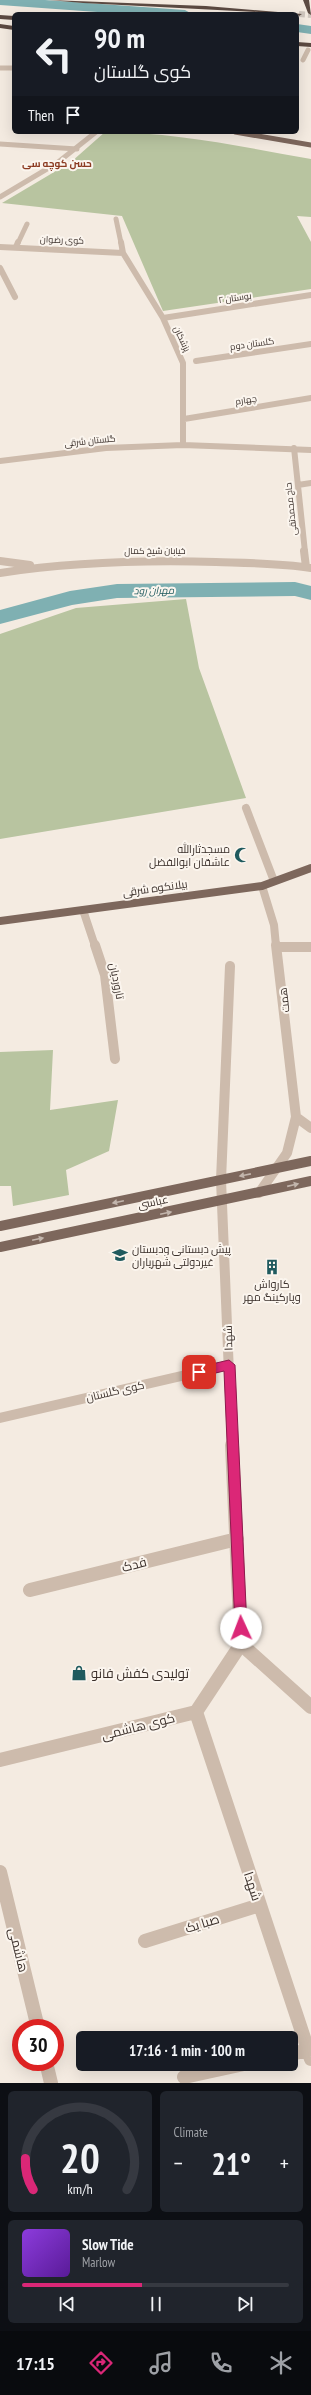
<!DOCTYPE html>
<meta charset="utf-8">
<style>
:root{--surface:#171b24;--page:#20242c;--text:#f1f3f6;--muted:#9ea1a6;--line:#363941;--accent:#db2777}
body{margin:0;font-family:"PT Sans Narrow",Cairo,sans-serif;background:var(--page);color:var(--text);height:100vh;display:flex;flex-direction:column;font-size:15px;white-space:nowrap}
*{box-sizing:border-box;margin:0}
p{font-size:13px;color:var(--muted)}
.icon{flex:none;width:22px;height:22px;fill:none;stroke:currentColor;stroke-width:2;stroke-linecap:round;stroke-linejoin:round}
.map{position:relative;height:2083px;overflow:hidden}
.panel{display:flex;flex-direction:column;gap:8px;padding:8px;background:#0d0f14;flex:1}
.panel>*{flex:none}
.guide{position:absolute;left:12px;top:12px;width:287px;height:122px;border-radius:6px;box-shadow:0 4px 16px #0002;background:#171b24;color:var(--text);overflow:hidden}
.speed{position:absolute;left:12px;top:2019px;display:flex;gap:8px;font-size:20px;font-weight:700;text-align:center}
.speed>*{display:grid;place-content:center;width:52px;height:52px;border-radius:50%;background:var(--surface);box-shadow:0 4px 16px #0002;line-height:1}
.speed .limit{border:6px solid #d22;background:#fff;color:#111}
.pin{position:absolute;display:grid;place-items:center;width:34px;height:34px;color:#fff;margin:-17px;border-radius:8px;box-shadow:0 2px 6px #0006}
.me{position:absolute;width:44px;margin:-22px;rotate:358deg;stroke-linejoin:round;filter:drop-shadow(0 0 3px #0008)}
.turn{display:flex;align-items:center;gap:14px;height:84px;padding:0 16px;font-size:18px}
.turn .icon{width:52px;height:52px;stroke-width:2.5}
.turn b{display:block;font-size:28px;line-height:34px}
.then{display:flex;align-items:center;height:38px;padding:0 16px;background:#0003;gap:8px;font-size:15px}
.big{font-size:30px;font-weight:600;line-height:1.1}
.panel .card{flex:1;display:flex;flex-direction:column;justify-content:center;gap:6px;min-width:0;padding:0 14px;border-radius:6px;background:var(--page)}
.panel .dial{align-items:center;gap:0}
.dial svg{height:104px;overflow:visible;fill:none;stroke:var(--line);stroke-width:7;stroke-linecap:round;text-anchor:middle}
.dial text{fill:var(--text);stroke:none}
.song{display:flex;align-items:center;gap:12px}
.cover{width:48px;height:48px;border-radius:6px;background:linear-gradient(135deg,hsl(270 70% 55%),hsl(270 70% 35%))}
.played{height:4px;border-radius:2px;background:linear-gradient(90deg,var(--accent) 45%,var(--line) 45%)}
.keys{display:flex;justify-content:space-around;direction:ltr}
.heat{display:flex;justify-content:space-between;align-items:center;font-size:22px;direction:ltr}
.panel .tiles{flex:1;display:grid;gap:8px;grid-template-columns:1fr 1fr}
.card:last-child{grid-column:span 2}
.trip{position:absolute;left:76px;top:2031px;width:222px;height:40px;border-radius:6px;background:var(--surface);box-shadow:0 4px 16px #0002;font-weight:600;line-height:40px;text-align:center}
.dock{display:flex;height:64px;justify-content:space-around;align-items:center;background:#090b0e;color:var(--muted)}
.dock .icon{width:28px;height:28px}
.dock .active{color:var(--accent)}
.dock b{font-size:18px;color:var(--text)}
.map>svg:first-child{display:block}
</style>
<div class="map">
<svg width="311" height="2083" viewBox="0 0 311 2083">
<rect width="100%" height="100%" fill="#f4ebe1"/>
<path fill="#b8c4a0" d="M105,132C175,132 243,147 311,159V217L297,216L311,242V289L163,311L122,216L2,203L71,162Z
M186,599L199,668L246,798L0,839V634L76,608Z
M53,1050L50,1110L118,1100L109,1151L66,1170L69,1195L13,1206L11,1186H0V1052Z"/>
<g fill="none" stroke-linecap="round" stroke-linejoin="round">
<path fill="#7fb0b2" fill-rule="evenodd" d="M0,0H45L185,10L192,14H125L0,5Z
M297,24L311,26V34L297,32Z
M295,582L311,586V600L295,596L117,598L72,605L0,624V610L70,591L117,584Z"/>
<path stroke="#cfc6bd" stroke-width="6" stroke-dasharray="6 3" stroke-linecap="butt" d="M299,14L311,15"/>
<path stroke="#cdbbac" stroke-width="5" d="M303,60L308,50
M0,68H14
M0,144L77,149
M0,197L57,163L96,132
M116,219L121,243
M18,243L27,224"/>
<path stroke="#cdbbac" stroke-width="6" d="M121,242L123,253
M0,247L123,253
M16,247L18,242
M123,253L163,318L183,363V445
M0,268L15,297
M163,318L311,295
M196,361L311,344
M184,419L311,398
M294,448L305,552
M0,461L106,448L183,445L311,450
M298,485L311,483"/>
<path stroke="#cdbbac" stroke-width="8" d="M304,551L306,567
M0,561L30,565
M0,573C72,562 144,560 216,562C248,563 280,563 311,568
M246,808L274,881
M262,886L274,925L276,946
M83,910L95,946"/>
<path stroke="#cdbbac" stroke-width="10" d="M95,945L105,975L115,1059
M277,947H311
M230,966L221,1180L232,1446
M296,1117L311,1128
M259,1193L287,1153L296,1117L276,945
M0,1418L229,1365"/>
<path stroke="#cdbbac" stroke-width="14" d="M232,1445L241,1644
M30,1590L237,1539
M241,1644L311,1707
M196,1712L311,2059
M0,1760L196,1712L241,1644
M0,1872L38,2028
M145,1941L260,1905
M291,2054L308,2050
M46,2062L51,2083
M184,2077L244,2064"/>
<path stroke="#7d675c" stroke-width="5" d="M235,132L311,145"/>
<path stroke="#7d675c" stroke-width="8" d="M0,921L262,886L311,868"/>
<path stroke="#7d675c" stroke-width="10" d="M0,1226L311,1161
M0,1247L311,1181"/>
<path fill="#5c4a42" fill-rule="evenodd" d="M49,0L206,6L302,14L299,16L297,14L83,3Z
M303,0H309L311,15L308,13Z
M0,15L14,16V20L0,19Z
M0,24L14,26V30L0,28Z
M297,42L311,43V47L297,46Z"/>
</g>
<defs><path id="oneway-solid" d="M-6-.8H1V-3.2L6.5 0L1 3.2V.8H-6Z"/></defs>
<g fill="#c2b5ac">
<use href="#oneway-solid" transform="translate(245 1175) rotate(169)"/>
<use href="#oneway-solid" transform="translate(293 1185) rotate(-13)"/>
<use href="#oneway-solid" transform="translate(118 1202) rotate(168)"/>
<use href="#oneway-solid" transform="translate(166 1213) rotate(-12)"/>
<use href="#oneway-solid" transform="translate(38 1239) rotate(-12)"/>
</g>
<path fill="#db2777" stroke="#8e194d" d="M229,1360L235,1365L247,1628L245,1633L241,1634L237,1633L235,1628L224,1371L199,1377L193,1372L199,1367Z"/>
<defs>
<g id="mosque-bare" transform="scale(1.2)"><path d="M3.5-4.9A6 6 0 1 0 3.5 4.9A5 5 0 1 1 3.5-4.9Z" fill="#1f5a5e" stroke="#fbf5ee" stroke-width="2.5" paint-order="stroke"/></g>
<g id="school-bare" transform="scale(1.2)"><path d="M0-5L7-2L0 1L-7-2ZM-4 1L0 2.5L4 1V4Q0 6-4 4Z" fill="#1f5a5e" stroke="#fbf5ee" stroke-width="2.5" paint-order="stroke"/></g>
<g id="building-bare" transform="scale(1.2)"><path d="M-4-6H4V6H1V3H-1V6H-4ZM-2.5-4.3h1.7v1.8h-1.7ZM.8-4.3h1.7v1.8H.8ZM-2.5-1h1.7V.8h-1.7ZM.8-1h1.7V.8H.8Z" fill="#1f5a5e" stroke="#fbf5ee" stroke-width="2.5" paint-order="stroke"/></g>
<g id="shop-bare" transform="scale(1.2)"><path d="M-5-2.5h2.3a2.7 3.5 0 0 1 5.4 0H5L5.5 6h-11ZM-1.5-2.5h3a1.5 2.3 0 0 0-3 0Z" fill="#1f5a5e" stroke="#fbf5ee" stroke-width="2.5" paint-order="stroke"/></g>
</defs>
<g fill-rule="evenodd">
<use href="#mosque-bare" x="242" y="855"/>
<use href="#school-bare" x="120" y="1255"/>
<use href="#building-bare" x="272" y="1267"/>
<use href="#shop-bare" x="79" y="1673"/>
</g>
<g text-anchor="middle" stroke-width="4" stroke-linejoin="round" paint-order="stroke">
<g font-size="9" fill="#3b302b" stroke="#fbf5ee">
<text transform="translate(62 240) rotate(2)" y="3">کوی رضوان</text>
<text transform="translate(235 298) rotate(-8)" y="3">بوستان ۲</text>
<text transform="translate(182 339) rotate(65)" y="3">پزشکان</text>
<text transform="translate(252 344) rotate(-8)" y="3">گلستان دوم</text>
<text transform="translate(246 400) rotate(-9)" y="3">چهارم</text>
<text transform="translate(90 441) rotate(-6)" y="3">گلستان شرقی</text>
<text transform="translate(291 509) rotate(-96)" y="3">حاج محمدتقی</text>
<text x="155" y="554">خیابان شیخ کمال</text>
</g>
<g font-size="10" font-weight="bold" fill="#8c3b22" stroke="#fbf5ee">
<text x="57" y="167">حسن کوچه سی</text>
</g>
<g font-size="10" font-style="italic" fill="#1f5a5e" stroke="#fbf5ee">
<text transform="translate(154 590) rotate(-1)" y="4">مهران رود</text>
</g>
<g font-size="11" fill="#3b302b" stroke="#fbf5ee" text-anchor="end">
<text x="230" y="853">مسجدثارالله<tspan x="230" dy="13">عاشقان ابوالفضل</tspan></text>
<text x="132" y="1253" text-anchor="start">پیش دبستانی ودبستان<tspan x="132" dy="13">غیردولتی شهریاران</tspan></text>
<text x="272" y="1288" text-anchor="middle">کارواش<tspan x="272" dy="13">وپارکینگ مهر</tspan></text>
</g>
<g font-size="11" fill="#3b302b" stroke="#fbf5ee">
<text transform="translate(155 888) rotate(-8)" y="4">بیلانکوه شرقی</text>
<text transform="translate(117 981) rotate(79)" y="4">تاروردیان</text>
<text transform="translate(284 1000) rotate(-97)" y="4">همت</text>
<text transform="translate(153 1202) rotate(-12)" y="4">عباسى</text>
<text transform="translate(228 1338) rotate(-92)" y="4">شهدا</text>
<text transform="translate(115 1391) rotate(-13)" y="4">کوی گلستان</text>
</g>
<g font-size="13" fill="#3b302b" stroke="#fbf5ee">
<text transform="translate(134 1564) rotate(-14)" y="5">فدک</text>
<text transform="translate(138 1726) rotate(-14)" y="5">کوی هاشمی</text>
<text transform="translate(253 1886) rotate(72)" y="5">شهدا</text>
<text transform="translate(202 1923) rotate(-17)" y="5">صبا یک</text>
<text transform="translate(19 1950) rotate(76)" y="5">هاشمی</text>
</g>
<g font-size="13" fill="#3b302b" stroke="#fbf5ee" text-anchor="start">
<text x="91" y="1678">تولیدی کفش فانو</text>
</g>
</g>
</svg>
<div class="speed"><div class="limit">30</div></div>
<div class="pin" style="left:199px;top:1372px;background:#d93025"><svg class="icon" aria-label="arrive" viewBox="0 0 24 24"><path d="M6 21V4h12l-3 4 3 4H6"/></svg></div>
<svg class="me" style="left:241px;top:1628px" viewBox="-20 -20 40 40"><circle r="19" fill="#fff"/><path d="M0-13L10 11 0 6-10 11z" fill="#db2777"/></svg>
<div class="trip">17:16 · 1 min · 100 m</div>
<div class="guide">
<div class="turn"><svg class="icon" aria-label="left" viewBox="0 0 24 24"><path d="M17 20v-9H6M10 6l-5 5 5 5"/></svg><div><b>90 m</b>کوی گلستان</div></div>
<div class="then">Then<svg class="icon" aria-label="arrive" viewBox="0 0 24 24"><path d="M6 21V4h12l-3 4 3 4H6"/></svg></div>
</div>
</div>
<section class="panel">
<div class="tiles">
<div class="card dial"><svg viewBox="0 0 100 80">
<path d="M14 69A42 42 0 1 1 86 69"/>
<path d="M14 69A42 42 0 0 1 8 45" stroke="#db2777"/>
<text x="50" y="56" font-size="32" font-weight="700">20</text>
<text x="50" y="72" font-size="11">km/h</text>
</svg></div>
<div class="card"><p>Climate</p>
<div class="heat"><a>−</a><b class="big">21°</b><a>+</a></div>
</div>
<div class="card">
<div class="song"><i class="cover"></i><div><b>Slow Tide</b><p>Marlow</p></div></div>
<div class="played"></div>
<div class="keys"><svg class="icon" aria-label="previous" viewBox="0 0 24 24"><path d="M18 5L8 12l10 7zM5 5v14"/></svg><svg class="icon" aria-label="pause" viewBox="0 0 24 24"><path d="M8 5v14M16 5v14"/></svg><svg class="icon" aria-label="next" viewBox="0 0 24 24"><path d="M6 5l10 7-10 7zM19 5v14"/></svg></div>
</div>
</div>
</section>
<nav class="dock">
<b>17:15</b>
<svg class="icon active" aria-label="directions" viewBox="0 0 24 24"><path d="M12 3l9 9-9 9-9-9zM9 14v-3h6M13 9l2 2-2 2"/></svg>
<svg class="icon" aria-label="music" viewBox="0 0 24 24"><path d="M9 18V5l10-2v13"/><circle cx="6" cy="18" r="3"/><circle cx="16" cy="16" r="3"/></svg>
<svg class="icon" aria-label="phone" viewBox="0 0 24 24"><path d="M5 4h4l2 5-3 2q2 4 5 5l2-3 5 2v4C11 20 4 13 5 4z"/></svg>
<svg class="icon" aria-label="climate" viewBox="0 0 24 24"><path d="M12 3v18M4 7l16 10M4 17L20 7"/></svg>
</nav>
